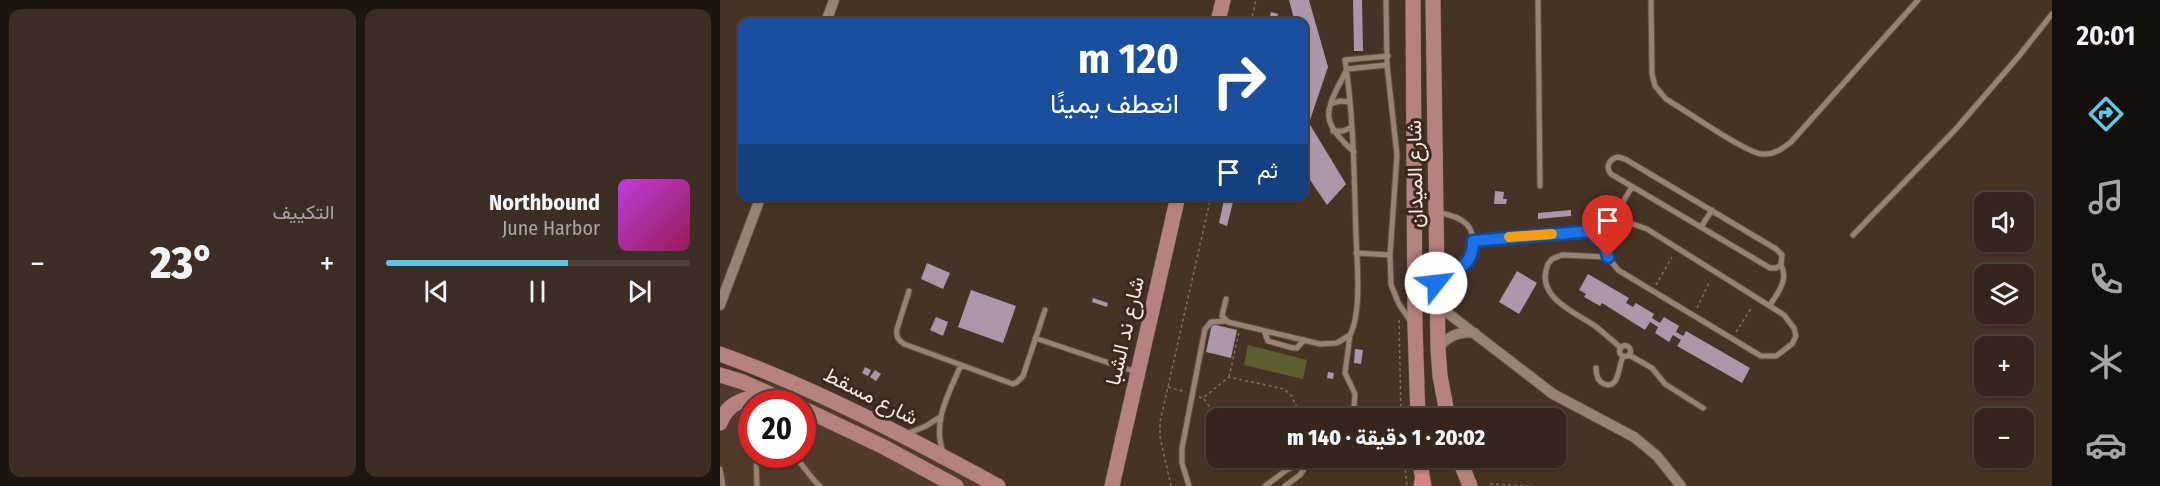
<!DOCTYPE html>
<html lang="ar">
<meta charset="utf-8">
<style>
:root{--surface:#34261c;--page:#3c2e25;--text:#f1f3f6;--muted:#a9a5a3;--line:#4e433b;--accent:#5bc8e7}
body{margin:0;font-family:"Fira Sans Condensed",Vazirmatn,sans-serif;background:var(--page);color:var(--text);direction:rtl;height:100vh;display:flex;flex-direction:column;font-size:22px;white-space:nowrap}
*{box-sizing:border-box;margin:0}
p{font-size:20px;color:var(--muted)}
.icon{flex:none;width:33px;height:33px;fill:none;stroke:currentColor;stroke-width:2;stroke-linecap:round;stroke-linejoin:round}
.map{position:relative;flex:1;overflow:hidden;direction:ltr}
.sheet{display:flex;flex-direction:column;gap:9px;padding:9px;background:#1d150f;width:720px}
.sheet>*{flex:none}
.banner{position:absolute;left:18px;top:18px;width:570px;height:183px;border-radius:12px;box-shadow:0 2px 4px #0004,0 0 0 2px var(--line);direction:rtl;background:#1a4fa0;color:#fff;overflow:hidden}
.buttons{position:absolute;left:1254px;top:192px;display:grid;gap:12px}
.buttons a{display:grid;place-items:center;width:60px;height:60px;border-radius:12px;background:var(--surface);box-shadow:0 2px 4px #0004,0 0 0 2px var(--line);font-size:30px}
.speed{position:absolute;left:18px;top:390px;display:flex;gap:12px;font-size:30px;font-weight:700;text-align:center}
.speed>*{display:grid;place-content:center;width:78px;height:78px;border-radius:50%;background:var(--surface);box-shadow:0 2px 4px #0004,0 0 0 2px var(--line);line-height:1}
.speed .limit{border:9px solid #d22;background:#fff;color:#111}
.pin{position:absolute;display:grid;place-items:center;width:51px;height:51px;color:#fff;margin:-62px -26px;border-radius:50% 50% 50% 0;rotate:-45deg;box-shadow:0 0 6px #0007}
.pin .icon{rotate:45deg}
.me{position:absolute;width:66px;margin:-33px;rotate:61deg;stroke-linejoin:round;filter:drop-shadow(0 0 4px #0008)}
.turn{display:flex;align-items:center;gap:21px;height:126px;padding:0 30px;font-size:27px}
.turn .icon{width:78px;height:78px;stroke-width:2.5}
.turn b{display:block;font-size:42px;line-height:51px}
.then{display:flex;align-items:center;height:57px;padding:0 30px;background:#0003;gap:12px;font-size:22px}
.big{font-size:45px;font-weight:800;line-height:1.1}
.sheet .widget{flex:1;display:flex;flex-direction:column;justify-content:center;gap:9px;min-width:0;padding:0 21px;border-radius:12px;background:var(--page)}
.song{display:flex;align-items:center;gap:18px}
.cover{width:72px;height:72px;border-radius:9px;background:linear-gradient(135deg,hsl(290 70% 55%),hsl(330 70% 35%))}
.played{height:6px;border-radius:3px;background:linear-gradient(90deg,var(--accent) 60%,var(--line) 60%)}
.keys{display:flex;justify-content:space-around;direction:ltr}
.heat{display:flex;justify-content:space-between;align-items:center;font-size:33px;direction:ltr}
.sheet .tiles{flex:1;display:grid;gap:9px;grid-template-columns:repeat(2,1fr)}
.trip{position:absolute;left:486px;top:408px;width:360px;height:60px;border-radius:12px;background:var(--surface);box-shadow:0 2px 4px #0004,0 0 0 2px var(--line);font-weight:800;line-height:60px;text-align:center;direction:rtl}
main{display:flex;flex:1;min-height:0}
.tab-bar{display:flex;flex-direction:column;width:108px;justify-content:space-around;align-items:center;background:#150f0b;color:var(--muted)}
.tab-bar .icon{width:42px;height:42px}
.tab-bar .active{color:var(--accent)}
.tab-bar b{font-size:27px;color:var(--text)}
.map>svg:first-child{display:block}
</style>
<main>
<nav class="tab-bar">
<b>20:01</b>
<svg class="icon active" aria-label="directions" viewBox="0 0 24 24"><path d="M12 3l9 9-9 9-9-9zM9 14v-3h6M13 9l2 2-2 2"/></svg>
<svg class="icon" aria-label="music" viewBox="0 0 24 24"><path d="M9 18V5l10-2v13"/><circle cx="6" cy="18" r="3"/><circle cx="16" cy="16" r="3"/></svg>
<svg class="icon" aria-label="phone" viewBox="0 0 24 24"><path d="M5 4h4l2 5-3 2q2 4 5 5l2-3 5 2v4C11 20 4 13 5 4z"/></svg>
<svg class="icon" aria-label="climate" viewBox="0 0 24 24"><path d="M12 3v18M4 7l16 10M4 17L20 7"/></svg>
<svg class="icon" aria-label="car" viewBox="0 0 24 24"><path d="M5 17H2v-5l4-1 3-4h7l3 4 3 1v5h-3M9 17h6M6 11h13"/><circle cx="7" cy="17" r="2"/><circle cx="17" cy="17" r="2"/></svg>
</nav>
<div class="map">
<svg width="1332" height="486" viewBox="0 0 1332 486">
<rect width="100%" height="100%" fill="#453326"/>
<path fill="#523b2a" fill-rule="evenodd" d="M0,370L70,388L112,407L263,486H0ZM32,404H82V454H32Z"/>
<path fill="#5d602e" d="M528,345L587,360L583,379L524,365Z"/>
<path fill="#aa97a9" d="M569,0H589L608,67L589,123L626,184L607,205L584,171V73L587,63L584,51V22H575Z
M633,0H642L643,51H634Z
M551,12L558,14L556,22L549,21Z
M775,191L784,192L783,199H787L786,204H774Z
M504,200L513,202L507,226L499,223Z
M851,210V216L818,219V213Z
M207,263L230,273L223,289L201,279Z
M797,271L817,283L799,314L779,302Z
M868,274L909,298L906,303L913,307L916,303L934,314L932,318L940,323L944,317L959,326L956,332L963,336L966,331L1030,368L1022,383L957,346L961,340L953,335L949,342L935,333L938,327L930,322L925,330L882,303L880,306L864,297L866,294L859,290Z
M251,290L296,306L283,343L238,327Z
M373,298L388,303L387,307L372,302Z
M216,317L228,322L223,336L210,330Z
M492,324L517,330L511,358L486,352Z
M635,349L643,350L641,364L634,363Z
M145,367L151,370L148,376L142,373Z
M155,370L161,374L156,381L150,377Z
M608,372L614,373L613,379L607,378Z"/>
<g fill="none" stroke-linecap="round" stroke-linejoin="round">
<g stroke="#5f4f44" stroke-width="7">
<path id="lane" d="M666,0L667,65L677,155L670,255L671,285L679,304L691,322
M818,0L820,186
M931,0L932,74L935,86L946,99C965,110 1024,152 1042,154C1054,155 1062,149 1071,142L1198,0
M611,104L620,101L630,102
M613,131H623L632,127
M634,152C597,118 606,111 627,69L667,65
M898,157L905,159L1056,249L1062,255L1061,265L1056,268H1050L891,174C885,167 889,159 898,157Z
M717,212C726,214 737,216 744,222C750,226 752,232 753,238C755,263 739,271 720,281
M871 228a12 12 0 1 1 24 0a12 12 0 1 1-24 0Z
M892,220L912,187
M981,227L992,210
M1133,235L1235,130L1299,56L1332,14
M753,241L871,231
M884,241L888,257L898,270L1041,356H1056L1072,344L1076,336L1074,328L1064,315L927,229L913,224L895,226
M636,253L670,255
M888,257L842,255L832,259L828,264C814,297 855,312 875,326C884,333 893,341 901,348
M189,291L177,329C176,337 178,340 184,344L293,384L297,382L303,376L325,310
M506,299L502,316L508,322L600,344L617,343L630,335C642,312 637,262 636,235C634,177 634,118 625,60L668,56
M1050,305C1058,293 1069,279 1061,265
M544,331L548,341L573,348H577L584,340
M630,335L625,373L635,394L633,418
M315,338L416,372
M899.5 351a5.5 5.5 0 1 1 11 0a5.5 5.5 0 1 1-11 0Z
M909,355L932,368L945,384L983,408
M876,368C876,374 877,381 884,384C900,390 898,365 903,357
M187,434L206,426L220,417
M223,452C212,421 229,393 241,365
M66,454C83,459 87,476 100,486
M0,469L3,486
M37,486L36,460L41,456L59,454
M469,486L462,463V448L485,329L491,322L505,321
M545,486L568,469L600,458
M565,486L580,475L588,463"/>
</g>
<g stroke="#5f4f44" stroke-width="12">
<path id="street" d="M106,22L114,0
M716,304L833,394L914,437L937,456L961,486
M0,305L41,196
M718,349C727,336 739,331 755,333"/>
</g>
<g stroke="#5f4f44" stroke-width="16">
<path id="secondary" d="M693,0L695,327L698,418
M713,0L718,349L720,376L728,418
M498,22L503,0
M0,354C97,389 187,437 278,486
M0,375L23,382L72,404
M82,408L162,446L236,486
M0,423C9,399 28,398 51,396
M699,458L704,486
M739,458L750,486
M392,486L458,196"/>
</g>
<g stroke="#5f4f44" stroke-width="16">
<path id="primary" d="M701,486L702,481"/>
</g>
<path stroke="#7e6e62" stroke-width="1.5" stroke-dasharray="3 3" stroke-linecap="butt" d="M531,22L536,0
M936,285L952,257
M977,308L990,281
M679,320L681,418
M1016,332L1032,307
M509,377L519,332
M448,387L466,392
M479,397L483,398L509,377L564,389L571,395L582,418
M484,399L498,418
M684,458L687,486
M770,484L810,486
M451,486L440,437V422L491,196"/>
<use href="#lane" stroke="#988273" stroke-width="5"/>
<use href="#street" stroke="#988273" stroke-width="10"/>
<use href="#secondary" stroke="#b6827f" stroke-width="15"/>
<use href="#primary" stroke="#d5838b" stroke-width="15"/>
</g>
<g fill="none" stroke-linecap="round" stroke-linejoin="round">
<g stroke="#114b97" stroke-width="15">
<path id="route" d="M716,283C735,273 754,265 753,241L872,231L876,238L884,241L888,257"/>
</g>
<use href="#route" stroke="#1a73e8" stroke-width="10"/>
<path stroke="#f59e0b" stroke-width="10" d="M789,237L832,234"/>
</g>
<g text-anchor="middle" stroke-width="6" stroke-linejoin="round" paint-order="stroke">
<g font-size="21" fill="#f3e7df" stroke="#3b291c">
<text transform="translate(695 174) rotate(-91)" y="7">شارع الميدان</text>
<text transform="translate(405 331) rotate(-77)" y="7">شارع ند الشبا</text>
<text transform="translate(151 396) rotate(27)" y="7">شارع مسقط</text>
</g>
</g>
</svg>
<div class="buttons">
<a><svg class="icon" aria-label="sound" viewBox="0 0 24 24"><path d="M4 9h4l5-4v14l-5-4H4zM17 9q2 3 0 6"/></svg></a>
<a><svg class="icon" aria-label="layers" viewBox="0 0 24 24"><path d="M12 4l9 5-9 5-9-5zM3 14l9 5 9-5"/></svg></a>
<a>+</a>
<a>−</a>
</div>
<div class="speed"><div class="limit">20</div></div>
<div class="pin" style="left:888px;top:257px;background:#d93025"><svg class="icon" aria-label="arrive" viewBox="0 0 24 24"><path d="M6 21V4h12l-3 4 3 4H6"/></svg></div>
<svg class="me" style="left:716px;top:283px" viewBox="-20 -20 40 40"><circle r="19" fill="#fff"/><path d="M0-13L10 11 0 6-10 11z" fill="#1a73e8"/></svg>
<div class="trip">20:02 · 1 دقيقة · 140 m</div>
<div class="banner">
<div class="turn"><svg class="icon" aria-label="right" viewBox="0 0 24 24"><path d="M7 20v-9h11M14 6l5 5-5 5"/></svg><div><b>120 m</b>انعطف يمينًا</div></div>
<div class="then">ثم<svg class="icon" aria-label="arrive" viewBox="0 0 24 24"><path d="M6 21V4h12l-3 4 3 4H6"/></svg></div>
</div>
</div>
<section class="sheet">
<div class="tiles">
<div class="widget">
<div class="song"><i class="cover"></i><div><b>Northbound</b><p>June Harbor</p></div></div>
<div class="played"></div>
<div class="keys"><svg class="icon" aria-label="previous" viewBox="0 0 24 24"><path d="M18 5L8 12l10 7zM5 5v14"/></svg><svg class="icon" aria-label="pause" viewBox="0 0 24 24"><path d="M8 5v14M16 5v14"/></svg><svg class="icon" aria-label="next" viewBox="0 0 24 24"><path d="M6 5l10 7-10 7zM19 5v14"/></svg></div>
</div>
<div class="widget"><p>التكييف</p>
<div class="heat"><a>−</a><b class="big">23°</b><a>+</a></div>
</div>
</div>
</section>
</main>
